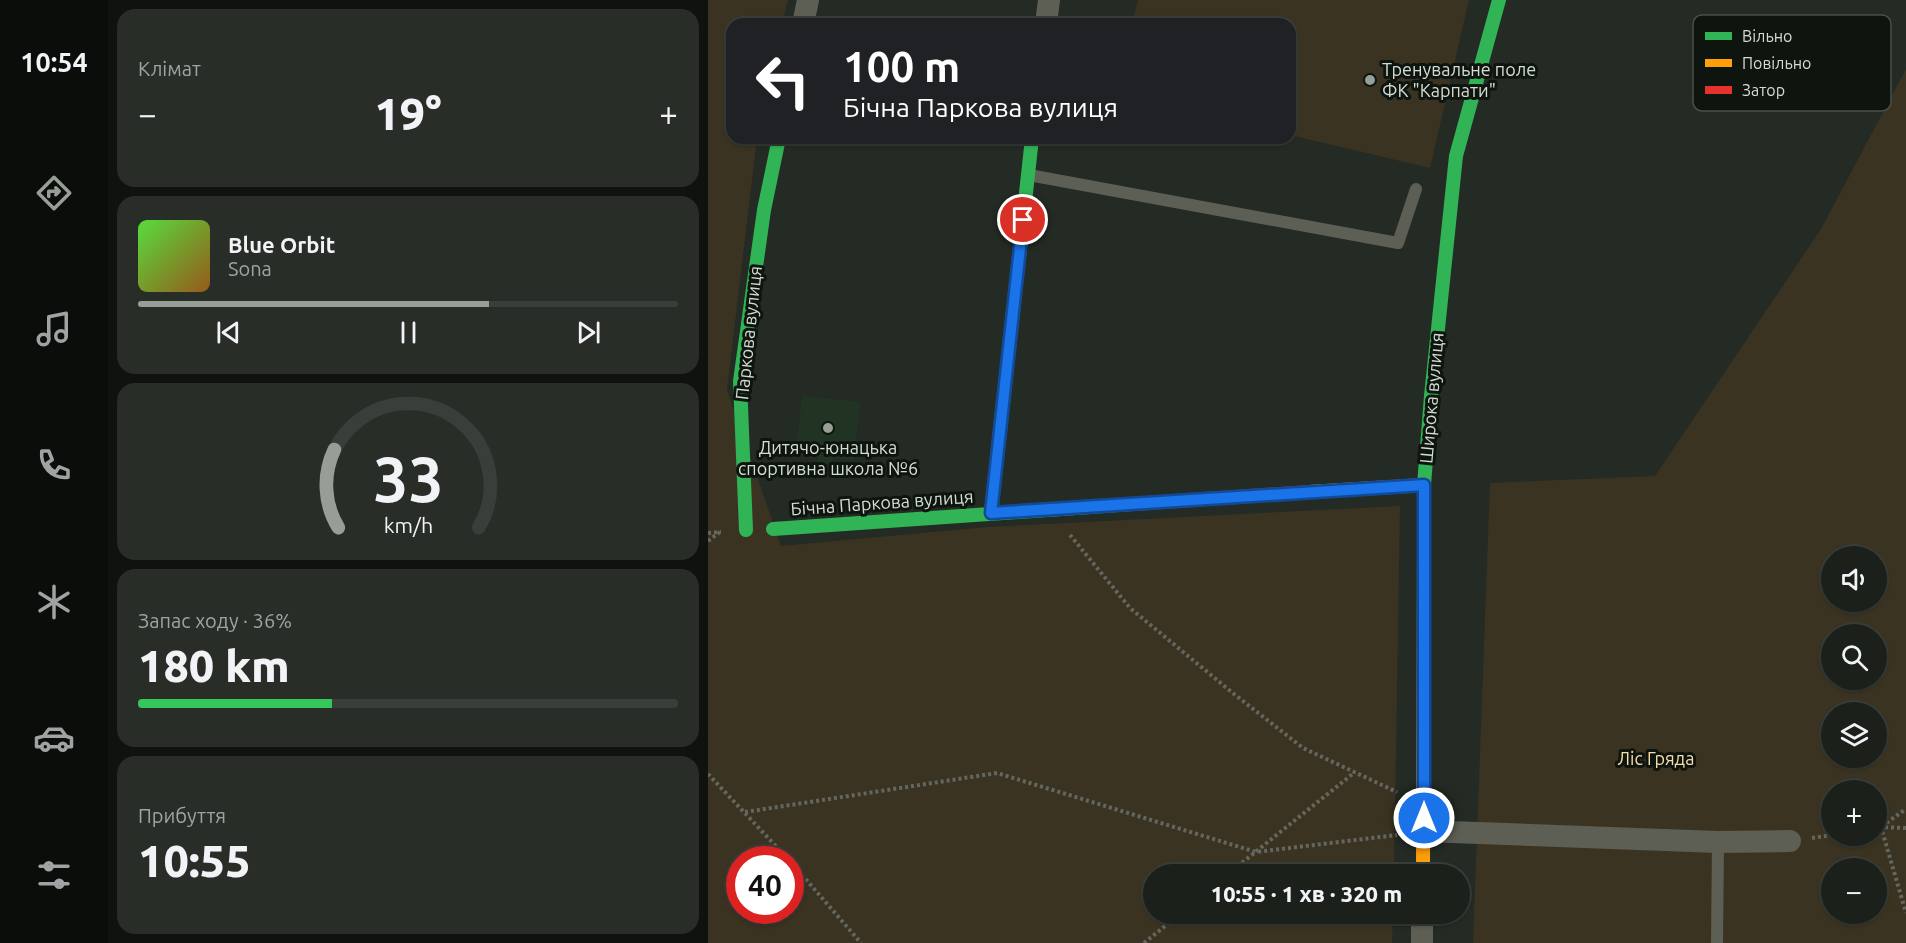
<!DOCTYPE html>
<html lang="uk">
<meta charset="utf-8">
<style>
:root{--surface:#1b201b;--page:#282d28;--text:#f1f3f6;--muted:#a0a3a3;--line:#393e3a;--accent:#969e96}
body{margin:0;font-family:Ubuntu,sans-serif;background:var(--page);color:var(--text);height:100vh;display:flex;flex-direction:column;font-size:22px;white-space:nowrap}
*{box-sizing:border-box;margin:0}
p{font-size:20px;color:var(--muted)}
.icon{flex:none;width:33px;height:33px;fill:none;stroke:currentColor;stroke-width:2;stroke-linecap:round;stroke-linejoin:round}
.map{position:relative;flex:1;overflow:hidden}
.sheet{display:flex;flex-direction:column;gap:9px;padding:9px;background:#0f120f;width:600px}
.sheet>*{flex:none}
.banner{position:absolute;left:18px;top:18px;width:570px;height:126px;border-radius:18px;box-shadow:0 2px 4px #0004,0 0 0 2px var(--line);background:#202124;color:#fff;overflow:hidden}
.fabs{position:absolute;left:1113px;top:546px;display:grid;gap:12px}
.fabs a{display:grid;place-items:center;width:66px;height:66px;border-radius:50%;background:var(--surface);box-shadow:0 2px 4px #0004,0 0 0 2px var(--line);font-size:30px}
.speed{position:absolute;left:18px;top:846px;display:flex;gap:12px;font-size:30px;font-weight:700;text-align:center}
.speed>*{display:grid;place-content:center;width:78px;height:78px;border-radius:50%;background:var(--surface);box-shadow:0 2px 4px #0004,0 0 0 2px var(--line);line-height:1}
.speed .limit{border:9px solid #d22;background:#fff;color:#111}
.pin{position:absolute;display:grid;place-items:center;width:51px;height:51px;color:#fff;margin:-26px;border:3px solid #fff;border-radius:50%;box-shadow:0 2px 6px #0007}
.me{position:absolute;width:66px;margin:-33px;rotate:0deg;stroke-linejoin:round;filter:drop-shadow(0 0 4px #0008)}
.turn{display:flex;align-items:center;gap:21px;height:126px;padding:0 18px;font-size:27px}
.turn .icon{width:78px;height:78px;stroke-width:2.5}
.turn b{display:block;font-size:42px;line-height:51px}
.big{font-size:45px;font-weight:800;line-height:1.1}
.sheet .widget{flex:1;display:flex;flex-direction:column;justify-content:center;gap:9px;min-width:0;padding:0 21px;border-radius:18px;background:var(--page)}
.sheet .dial{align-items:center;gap:0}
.dial svg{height:156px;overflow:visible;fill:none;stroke:var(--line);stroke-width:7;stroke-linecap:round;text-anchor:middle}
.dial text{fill:var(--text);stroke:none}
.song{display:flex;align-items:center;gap:18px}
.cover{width:72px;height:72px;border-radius:9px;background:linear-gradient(135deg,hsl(110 70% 55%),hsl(30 70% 35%))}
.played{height:6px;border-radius:3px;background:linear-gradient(90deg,var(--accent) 65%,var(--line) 65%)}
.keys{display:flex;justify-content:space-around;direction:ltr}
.heat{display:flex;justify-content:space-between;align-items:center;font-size:33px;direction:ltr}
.charge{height:9px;border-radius:4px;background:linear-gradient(90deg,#34c759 36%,var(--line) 0)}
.trip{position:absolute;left:435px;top:864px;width:327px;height:60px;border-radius:30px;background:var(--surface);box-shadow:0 2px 4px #0004,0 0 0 2px var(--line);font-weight:800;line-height:60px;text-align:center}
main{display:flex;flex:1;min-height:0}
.tabs{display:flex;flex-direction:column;width:108px;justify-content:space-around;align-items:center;background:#0b0d0b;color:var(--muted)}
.tabs .icon{width:42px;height:42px}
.tabs .selected{color:var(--accent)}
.tabs b{font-size:27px;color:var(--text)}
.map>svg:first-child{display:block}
</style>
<main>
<nav class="tabs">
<b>10:54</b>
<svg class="icon selected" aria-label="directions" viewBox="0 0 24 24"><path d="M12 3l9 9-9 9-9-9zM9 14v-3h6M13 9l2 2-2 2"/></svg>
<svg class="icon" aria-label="music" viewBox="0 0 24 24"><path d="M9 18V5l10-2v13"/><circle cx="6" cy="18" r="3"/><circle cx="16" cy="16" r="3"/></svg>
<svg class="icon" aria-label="phone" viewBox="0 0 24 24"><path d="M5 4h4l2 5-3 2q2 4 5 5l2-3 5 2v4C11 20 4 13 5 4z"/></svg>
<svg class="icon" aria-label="climate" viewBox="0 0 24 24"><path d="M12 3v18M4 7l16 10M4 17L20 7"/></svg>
<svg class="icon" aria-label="car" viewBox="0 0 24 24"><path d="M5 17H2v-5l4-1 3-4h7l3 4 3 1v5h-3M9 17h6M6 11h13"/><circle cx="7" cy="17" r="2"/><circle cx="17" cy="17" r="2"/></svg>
<svg class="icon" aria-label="filters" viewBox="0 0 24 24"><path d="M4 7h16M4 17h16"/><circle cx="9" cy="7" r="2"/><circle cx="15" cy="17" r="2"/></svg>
</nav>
<section class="sheet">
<div class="widget"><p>Клімат</p>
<div class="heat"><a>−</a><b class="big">19°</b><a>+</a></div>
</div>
<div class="widget">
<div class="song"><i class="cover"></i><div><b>Blue Orbit</b><p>Sona</p></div></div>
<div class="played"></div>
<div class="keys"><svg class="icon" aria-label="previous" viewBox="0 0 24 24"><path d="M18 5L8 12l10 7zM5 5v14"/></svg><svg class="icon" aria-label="pause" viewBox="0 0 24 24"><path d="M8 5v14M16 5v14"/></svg><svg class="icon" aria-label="next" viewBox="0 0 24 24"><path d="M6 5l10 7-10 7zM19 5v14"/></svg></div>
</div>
<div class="widget dial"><svg viewBox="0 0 100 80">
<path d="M14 69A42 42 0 1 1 86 69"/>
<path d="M14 69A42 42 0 0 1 12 29" stroke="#969e96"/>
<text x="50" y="56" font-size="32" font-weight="700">33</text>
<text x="50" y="72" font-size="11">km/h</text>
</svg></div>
<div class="widget"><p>Запас ходу · 36%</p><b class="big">180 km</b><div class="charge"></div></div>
<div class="widget"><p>Прибуття</p><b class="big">10:55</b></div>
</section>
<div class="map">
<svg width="1198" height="943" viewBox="0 0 1198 943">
<rect width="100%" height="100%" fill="#242a24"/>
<path fill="#213423" d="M94,396L152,402L146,460L125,458L124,464L110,463V456L88,454Z"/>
<path fill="#3b3321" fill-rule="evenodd" d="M0,0H80L74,24H24V138H49L19,390L73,546L279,527L692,506L686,874H446V914H685L684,943H0ZM32,860H82V910H32Z
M430,0H761L722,168L582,135V24H424Z
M1198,69V943H765L782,483L947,476L1113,229ZM1124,556H1168V602H1124ZM1124,634H1168V680H1124ZM1124,712H1168V758H1124ZM1124,790H1168V836H1124ZM1124,868H1168V914H1124Z"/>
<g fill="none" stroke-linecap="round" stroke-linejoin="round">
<path stroke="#64675f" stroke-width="4" stroke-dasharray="3 3" stroke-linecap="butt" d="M0,533L13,532
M362,535L422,608L526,694L595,748L689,792
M0,541L12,532
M0,774L81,860
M37,812L289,773L548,852L689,835
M1168,828L1173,827L1198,809
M1198,828L1173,827L1198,913
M1104,838L1124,835
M82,861L153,943
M520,874L647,772
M436,943L472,914"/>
<path stroke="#5d5f54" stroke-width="12" d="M321,175L690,243L708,189
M1009,943L1010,842"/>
<path stroke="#5d5f54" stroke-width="22" d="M95,24L100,0
M338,24L341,0
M716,831L1010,842L1082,841
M714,943V914"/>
<path stroke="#30b455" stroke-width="14" d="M283,513L324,138
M65,529L425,504
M38,530L32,381L56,210L71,138
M716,552V485L723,396L748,156L791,0"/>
<path stroke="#ff9f0a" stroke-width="14" d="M601,492L716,485
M715,874L716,552"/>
<path stroke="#e5322d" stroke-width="14" d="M425,504L601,492"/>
</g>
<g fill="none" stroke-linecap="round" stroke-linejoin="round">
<g stroke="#114b97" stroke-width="15">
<path id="route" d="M315,220L283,513L716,485V818"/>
</g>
<use href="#route" stroke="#1a73e8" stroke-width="10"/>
</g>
<g fill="#969e96" stroke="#0e140e" stroke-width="2">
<circle cx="662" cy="80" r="6"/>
<circle cx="120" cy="428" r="6"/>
</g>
<g text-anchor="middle" stroke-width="6" stroke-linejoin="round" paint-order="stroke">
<g font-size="18" fill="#d4ddd4" stroke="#0e140e" text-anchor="start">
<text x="674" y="76">Тренувальне поле<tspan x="674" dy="21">ФК "Карпати"</tspan></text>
<text x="120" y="454" text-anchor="middle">Дитячо-юнацька<tspan x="120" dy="21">спортивна школа №6</tspan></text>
</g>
<g font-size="18" fill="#d4ddd4" stroke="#0e140e">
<text transform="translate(41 333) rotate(-84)" y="6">Паркова вулиця</text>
<text transform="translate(724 398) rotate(-85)" y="6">Широка вулиця</text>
<text transform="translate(174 503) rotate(-4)" y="6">Бічна Паркова вулиця</text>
</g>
<g font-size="18" fill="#f9dcaa" stroke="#0e140e">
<text x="948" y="765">Ліс Гряда</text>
</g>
</g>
<rect x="985" y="15" width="198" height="96" rx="9" fill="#0e140e" stroke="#495049" stroke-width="1.5"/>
<rect x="997" y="32" width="27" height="8" fill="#30b455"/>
<rect x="997" y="59" width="27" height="8" fill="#ff9f0a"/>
<rect x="997" y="86" width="27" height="8" fill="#e5322d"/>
<g font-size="16" fill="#d4ddd4">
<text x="1034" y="42">Вільно</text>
<text x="1034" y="69">Повільно</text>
<text x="1034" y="96">Затор</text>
</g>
</svg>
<div class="fabs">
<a><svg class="icon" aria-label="sound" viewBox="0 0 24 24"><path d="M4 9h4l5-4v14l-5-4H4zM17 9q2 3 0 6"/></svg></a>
<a><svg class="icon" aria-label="search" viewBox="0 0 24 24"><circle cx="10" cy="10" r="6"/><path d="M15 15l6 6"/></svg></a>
<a><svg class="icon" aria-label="layers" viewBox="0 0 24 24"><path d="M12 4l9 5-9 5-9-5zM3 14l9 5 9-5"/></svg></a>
<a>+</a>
<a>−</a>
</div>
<div class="speed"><div class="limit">40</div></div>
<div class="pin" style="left:315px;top:220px;background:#d93025"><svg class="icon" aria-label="arrive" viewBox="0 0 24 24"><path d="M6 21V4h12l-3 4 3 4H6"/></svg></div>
<svg class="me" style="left:716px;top:818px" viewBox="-20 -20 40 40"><circle r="17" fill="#1a73e8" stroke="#fff" stroke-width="3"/><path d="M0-11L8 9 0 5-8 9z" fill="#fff"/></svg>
<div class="trip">10:55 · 1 хв · 320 m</div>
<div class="banner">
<div class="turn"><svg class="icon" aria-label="left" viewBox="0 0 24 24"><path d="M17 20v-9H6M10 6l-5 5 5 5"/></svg><div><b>100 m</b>Бічна Паркова вулиця</div></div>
</div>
</div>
</main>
